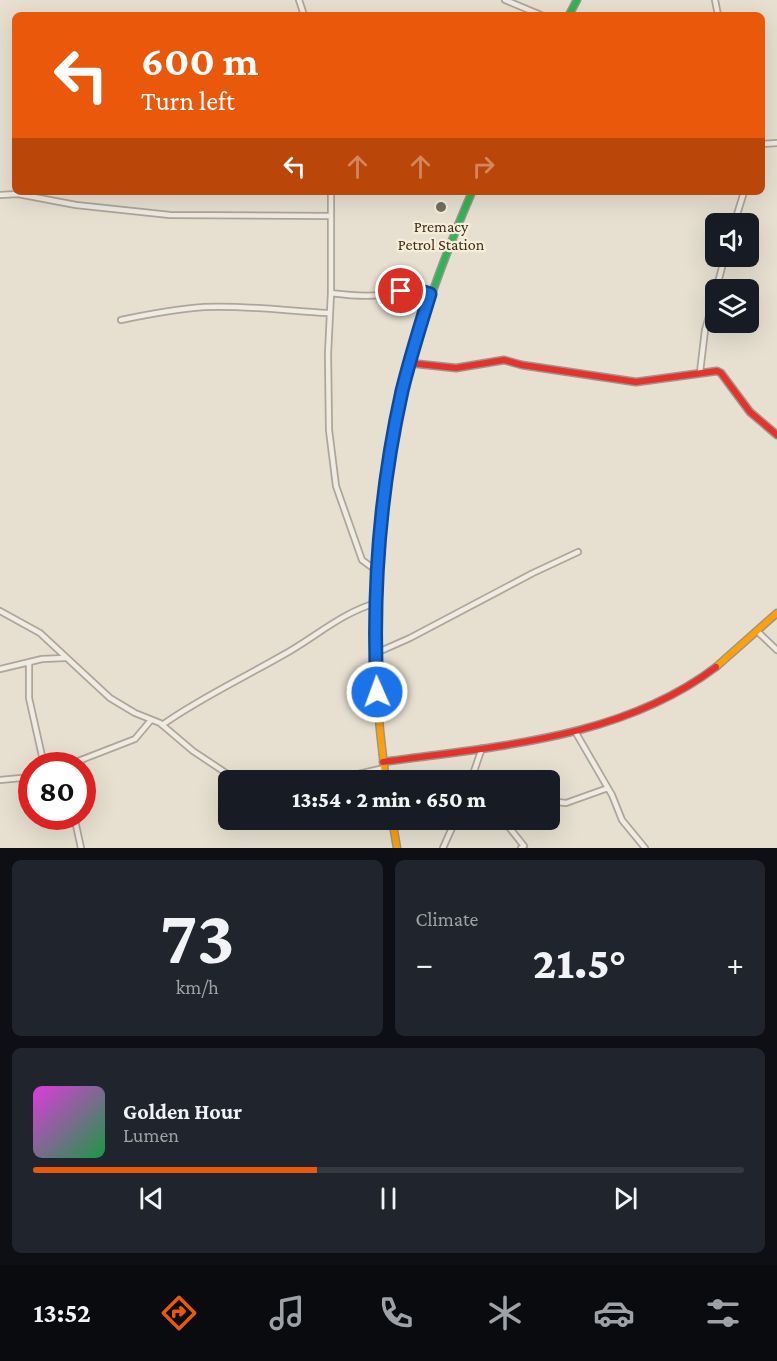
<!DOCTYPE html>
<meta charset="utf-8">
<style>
:root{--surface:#171b24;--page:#20242c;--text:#f1f3f6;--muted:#9ea1a6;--line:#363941;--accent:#ea580c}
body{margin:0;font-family:"Crimson Pro",serif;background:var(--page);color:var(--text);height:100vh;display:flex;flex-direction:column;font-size:22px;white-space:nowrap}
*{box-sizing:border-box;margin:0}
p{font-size:20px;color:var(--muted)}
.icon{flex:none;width:33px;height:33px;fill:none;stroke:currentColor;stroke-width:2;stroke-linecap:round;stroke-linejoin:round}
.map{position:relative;height:848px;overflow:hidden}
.side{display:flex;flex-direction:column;gap:12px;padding:12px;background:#0d0f14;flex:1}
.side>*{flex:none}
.banner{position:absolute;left:12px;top:12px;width:753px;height:183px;border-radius:9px;box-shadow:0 6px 24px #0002;background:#ea580c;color:#fff;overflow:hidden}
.fabs{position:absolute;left:705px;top:213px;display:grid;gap:12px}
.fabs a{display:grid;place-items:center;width:54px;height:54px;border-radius:9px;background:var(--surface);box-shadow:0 6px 24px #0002;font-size:30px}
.speed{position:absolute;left:18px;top:752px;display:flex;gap:12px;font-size:30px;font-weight:700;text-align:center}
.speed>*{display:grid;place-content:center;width:78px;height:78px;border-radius:50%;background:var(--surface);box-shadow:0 6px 24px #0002;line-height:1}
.speed .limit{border:9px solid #d22;background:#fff;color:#111}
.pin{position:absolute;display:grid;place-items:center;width:51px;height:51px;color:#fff;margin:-26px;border:3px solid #fff;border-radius:50%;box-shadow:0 2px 6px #0007}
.me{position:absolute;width:66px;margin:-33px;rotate:358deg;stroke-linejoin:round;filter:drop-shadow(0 0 4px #0008)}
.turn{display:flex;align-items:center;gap:21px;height:126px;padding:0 30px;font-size:27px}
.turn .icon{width:78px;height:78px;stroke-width:2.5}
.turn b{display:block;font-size:42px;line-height:51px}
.lanes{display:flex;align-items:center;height:57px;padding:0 30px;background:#0003;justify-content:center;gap:30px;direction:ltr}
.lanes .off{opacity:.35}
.big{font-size:45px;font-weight:800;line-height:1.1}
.side .widget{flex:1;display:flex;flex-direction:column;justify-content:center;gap:9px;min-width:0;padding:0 21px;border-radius:9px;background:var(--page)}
.side .dial{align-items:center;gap:0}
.dial b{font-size:78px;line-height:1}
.song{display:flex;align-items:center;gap:18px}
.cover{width:72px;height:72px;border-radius:9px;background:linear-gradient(135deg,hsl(300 70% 55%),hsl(140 70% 35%))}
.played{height:6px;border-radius:3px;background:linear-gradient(90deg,var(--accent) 40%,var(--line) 40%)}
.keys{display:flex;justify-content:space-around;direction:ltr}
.heat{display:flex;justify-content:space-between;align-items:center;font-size:33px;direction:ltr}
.side .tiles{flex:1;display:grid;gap:12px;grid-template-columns:1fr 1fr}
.widget:last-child{grid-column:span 2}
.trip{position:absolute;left:218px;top:770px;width:342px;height:60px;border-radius:9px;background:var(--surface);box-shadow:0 6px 24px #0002;font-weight:800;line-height:60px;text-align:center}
.dock{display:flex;height:96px;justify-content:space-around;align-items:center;background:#090b0e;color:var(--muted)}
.dock .icon{width:42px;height:42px}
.dock .current{color:var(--accent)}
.dock b{font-size:27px;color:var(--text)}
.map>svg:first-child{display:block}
</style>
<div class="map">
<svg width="777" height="848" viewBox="0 0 777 848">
<rect width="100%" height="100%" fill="#e7e0d1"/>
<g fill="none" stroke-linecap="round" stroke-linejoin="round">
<g stroke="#ada599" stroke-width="8">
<path id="street" d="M299,0L304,15
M505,0L541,15
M715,0L718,15
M762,144L777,143
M331,192V293C347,295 362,297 379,295C401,293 407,285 430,295
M0,195L18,194L76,205L170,215L331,216
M734,224L744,192
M716,290L725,256
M331,293L328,354L329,430L336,486L362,560L377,571
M121,320C149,314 176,309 204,307C246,305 288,311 329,313
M700,372L705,330L716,292
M0,611L40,633L110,698L135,713L160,723L193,751L226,773L240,780
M757,631L777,650
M376,653L410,638L533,573L578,552
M29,662V698L44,765
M0,669L42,659L65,658
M162,725C200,698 243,678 283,655C314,638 341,613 376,603
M576,733L612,795L622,820L645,848
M68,765L135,739L151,720
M0,780L32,777
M333,780L384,768
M471,780L482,748
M549,801L566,803L608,788
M74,816L81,848
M498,819L508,826
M514,819L508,826L524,846L521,848
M443,848L456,819"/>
</g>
<g stroke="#9c958a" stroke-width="9">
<path id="fast" d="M569,15L577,0
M409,370C424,309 447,250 472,192"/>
</g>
<g stroke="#9c958a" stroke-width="9">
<path id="slow" d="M716,667L777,613
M386,780C366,644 376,504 409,370
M392,819L397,848"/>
</g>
<g stroke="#9c958a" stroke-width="9">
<path id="jam" d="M409,363L456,368L504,360L522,365L636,382L717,371L721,373L750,412L777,435
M383,762C497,746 621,739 716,667"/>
</g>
<use href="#street" stroke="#efebe3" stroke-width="4.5"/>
<use href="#fast" stroke="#30b455" stroke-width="6"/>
<use href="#slow" stroke="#ff9f0a" stroke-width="6"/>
<use href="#jam" stroke="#e5322d" stroke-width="6"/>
</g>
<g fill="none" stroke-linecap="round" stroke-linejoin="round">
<g stroke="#114b97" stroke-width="15">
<path id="route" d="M377,692C372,591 380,490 402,391C410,358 420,327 430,294L414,289L401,291"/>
</g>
<use href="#route" stroke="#1a73e8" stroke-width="10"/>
</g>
<circle fill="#786c5e" stroke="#f7eed8" stroke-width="2" cx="441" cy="207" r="6"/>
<g text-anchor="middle" stroke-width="4.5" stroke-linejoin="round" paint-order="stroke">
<g font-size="16" fill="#3d2e20" stroke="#f7eed8">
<text x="441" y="232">Premacy<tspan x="441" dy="18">Petrol Station</tspan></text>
</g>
</g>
</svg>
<div class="fabs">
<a><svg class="icon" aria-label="sound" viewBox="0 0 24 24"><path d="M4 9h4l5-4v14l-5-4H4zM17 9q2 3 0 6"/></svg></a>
<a><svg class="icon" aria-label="layers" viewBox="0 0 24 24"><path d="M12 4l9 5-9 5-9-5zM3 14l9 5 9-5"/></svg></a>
</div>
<div class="speed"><div class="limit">80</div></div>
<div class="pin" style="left:401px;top:291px;background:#d93025"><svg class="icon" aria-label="arrive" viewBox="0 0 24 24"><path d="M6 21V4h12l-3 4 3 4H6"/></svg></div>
<svg class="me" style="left:377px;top:692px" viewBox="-20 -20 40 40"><circle r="17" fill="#1a73e8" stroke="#fff" stroke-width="3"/><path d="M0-11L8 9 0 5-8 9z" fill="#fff"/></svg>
<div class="trip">13:54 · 2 min · 650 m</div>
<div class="banner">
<div class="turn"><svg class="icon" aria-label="left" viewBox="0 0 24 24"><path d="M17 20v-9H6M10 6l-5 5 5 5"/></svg><div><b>600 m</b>Turn left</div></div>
<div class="lanes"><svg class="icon" aria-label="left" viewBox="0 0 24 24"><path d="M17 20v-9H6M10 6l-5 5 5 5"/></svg><svg class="icon off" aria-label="ahead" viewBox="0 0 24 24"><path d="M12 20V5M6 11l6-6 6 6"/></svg><svg class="icon off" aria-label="ahead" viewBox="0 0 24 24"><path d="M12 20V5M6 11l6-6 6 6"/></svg><svg class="icon off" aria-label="right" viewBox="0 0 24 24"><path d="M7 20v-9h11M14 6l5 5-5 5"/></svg></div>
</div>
</div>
<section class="side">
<div class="tiles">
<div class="widget dial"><b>73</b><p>km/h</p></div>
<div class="widget"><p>Climate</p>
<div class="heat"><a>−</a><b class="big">21.5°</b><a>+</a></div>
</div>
<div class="widget">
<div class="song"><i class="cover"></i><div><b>Golden Hour</b><p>Lumen</p></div></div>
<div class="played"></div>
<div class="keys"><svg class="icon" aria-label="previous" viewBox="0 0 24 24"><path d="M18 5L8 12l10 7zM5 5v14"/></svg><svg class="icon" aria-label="pause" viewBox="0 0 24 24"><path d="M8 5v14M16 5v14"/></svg><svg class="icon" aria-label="next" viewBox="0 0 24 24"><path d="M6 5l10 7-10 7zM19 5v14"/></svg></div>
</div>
</div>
</section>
<nav class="dock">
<b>13:52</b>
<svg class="icon current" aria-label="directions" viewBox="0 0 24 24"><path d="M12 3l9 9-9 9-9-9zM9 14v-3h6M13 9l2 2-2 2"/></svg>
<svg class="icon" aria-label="music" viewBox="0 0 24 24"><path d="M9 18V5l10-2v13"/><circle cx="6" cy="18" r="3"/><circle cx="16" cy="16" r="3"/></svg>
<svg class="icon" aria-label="phone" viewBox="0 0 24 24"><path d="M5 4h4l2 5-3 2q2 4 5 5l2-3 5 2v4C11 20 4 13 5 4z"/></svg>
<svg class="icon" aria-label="climate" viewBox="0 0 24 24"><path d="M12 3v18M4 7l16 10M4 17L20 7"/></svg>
<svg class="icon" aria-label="car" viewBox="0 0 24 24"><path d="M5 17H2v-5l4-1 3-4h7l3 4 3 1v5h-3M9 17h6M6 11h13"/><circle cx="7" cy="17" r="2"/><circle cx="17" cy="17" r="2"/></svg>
<svg class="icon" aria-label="filters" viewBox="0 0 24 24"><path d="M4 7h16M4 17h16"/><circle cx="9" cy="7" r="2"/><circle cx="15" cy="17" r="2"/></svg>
</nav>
